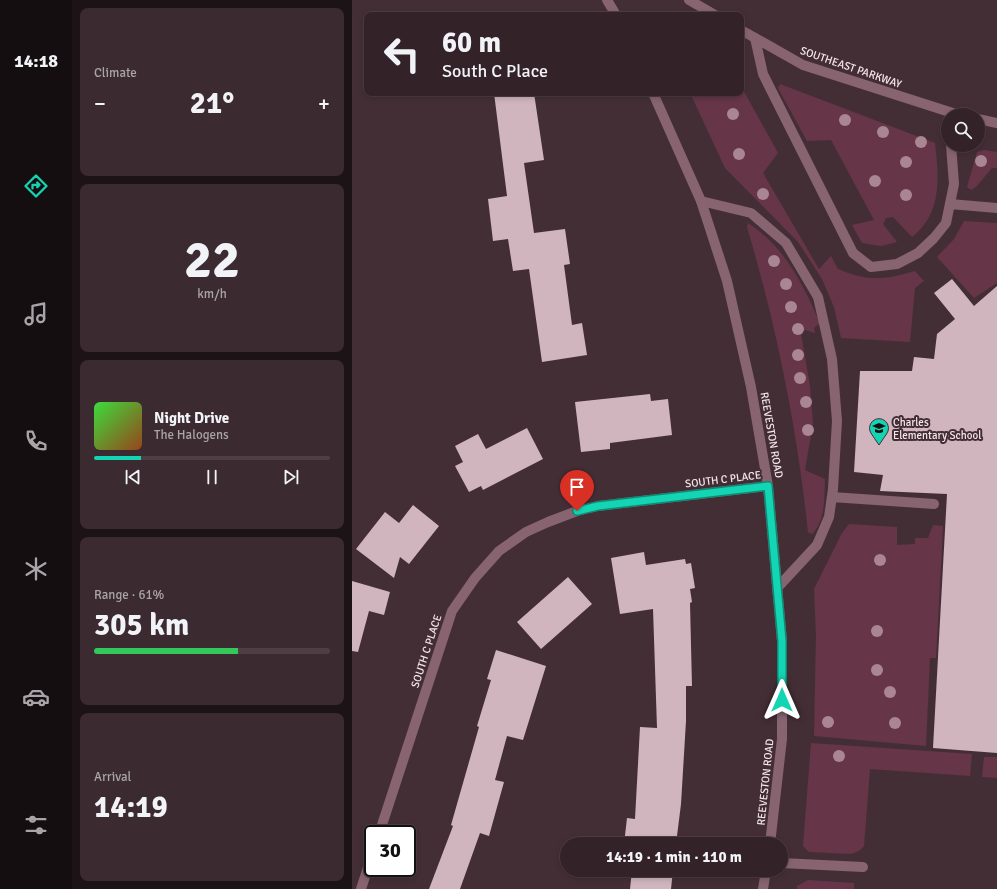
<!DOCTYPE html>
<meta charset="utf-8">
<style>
:root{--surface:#332228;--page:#3b2a30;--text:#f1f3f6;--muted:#a9a4a8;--line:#4e3f45;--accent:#14d5b3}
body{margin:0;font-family:Signika,sans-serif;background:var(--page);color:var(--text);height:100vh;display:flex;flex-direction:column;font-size:15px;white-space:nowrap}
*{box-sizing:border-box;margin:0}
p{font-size:13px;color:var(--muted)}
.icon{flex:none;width:22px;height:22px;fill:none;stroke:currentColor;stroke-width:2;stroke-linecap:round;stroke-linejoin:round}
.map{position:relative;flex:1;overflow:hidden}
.sheet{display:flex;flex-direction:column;gap:8px;padding:8px;background:#1c1316;width:280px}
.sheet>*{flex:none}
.hud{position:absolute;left:12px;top:12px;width:380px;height:84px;border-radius:8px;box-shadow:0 2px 6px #0003,0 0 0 1px var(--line);background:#332228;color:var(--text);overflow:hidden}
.buttons{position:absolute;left:589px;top:108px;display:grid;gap:8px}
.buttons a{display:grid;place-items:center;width:44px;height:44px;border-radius:50%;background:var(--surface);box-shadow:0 2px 6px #0003,0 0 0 1px var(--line);font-size:20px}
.speed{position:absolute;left:12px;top:825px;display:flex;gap:8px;font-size:20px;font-weight:700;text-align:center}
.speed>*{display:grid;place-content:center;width:52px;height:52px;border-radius:50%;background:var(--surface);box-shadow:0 2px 6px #0003,0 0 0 1px var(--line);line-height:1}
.speed .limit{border:2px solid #111;border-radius:6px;background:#fff;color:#111}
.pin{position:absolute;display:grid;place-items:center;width:34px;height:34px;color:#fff;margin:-41px -17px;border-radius:50% 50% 50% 0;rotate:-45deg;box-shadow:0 0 4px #0007}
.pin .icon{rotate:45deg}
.me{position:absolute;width:44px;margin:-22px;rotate:0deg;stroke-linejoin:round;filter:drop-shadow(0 0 3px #0008)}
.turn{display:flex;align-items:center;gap:14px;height:84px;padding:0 12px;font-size:18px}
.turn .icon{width:52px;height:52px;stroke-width:2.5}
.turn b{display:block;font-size:28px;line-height:34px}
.big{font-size:30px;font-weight:700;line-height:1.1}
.sheet .card{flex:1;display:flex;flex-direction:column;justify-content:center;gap:6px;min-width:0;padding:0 14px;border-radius:8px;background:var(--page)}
.sheet .dial{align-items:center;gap:0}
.dial b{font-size:52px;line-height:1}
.song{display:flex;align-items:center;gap:12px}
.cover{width:48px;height:48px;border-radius:6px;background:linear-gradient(135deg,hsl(120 70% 55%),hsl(20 70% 35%))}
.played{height:4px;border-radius:2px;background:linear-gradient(90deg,var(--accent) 20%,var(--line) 20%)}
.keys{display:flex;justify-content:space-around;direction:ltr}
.heat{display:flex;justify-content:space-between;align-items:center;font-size:22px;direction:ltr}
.charge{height:6px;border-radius:3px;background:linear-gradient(90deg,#34c759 61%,var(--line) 0)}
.trip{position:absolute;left:208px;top:837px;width:228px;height:40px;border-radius:20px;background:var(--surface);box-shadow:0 2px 6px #0003,0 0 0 1px var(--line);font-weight:700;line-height:40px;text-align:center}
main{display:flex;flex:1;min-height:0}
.dock{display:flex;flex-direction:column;width:72px;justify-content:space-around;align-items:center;background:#140e10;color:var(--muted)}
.dock .icon{width:28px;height:28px}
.dock .current{color:var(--accent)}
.dock b{font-size:18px;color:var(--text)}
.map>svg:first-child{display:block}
</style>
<main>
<nav class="dock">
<b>14:18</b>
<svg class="icon current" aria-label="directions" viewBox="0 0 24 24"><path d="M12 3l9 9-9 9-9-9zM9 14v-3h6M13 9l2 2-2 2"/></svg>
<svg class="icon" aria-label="music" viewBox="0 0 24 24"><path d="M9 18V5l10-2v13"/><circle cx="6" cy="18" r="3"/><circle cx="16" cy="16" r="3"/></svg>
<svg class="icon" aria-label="phone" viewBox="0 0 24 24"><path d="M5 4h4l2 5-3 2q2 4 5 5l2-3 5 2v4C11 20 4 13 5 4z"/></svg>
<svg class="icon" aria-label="climate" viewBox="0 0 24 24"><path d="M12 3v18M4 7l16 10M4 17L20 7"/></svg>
<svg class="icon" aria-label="car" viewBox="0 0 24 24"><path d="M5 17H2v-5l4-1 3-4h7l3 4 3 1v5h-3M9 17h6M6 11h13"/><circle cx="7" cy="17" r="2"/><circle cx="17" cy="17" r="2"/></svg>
<svg class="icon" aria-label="filters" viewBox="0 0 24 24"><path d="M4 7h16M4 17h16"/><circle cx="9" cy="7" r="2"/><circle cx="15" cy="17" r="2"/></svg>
</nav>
<section class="sheet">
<div class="card"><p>Climate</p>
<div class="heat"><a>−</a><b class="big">21°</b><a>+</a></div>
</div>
<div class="card dial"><b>22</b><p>km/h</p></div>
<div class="card">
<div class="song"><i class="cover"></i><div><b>Night Drive</b><p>The Halogens</p></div></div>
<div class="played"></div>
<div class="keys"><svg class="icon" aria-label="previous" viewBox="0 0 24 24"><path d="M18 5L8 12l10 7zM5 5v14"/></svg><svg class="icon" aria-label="pause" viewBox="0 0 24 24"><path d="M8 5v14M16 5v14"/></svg><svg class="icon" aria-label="next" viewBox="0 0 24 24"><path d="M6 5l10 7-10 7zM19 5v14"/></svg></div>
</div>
<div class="card"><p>Range · 61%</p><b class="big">305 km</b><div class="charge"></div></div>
<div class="card"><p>Arrival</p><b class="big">14:19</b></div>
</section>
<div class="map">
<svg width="645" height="889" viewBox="0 0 645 889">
<rect width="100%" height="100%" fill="#442e36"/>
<path fill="#663548" d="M428,84L583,143C587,178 590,214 560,237L541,217L534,218L531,224L545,242L529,246L510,243L500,225L522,220L479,140L455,141L426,88Z
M389,86L426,153L411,173L467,269L479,256L486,269C517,282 532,280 563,271L572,281L563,288L558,342L489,338L482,307L470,279L446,242L373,168L338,93H389Z
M632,150L645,152V168H640L624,187L619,190L615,187L625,152Z
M612,221L645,223V283L622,298L585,257L602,239Z
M396,223C434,248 450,283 468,323L462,328L463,333L453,330L449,334L458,386L461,423L453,470L473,479C472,498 474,520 460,534L456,532C445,428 425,328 395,227Z
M497,524L545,527V545L563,544V538H576L581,525L591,526L584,658H578L574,746L462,736L464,635L462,589L490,533Z
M459,743L620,754L618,776L518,769L512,846L507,851L499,854L457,852L451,846Z
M632,757H645V778L630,777Z
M456,880L502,883V889H445V886Z"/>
<path fill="#d0b5be" d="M142,93H182L192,160L172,163L182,233L213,229L218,264L212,265L220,325L230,323L235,355L190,362L177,269L161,271L156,239L141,241L136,199L155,196Z
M600,279L622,306L645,286V753L581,748L595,494L528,491L531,475L502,472L508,371H560L562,357L582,359L585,334L603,319L582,293Z
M298,394L299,401L316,399L320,435L258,443V449L229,452L223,402Z
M175,428L191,459L131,490L129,486L117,492L103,466L111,462L103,446L126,434L134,449Z
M61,505L87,526L57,564L48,557L42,578L4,549L33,512L47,523Z
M292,552L294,565L333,559L334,564L339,563L343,588L338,589L340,602L338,603L340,686H334V721L329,804L324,844H272L275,818L283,819L288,727L305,728L301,609L268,614L259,558Z
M216,577L240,604L189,649L165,622Z
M0,581L38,592L32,615L17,611L6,652L0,651Z
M144,650L194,666L171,740L155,736L143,780L152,782L137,836L128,833L108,889H77L101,826L99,825L127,727L125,726L139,680L135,679Z
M280,870H321L319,889H278Z"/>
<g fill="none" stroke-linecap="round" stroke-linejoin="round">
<path stroke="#876470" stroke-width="10" d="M403,38L411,74L501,253L519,267L545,264L566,253L582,238L594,223L602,184L599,145
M349,201L399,213L434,243L466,297L480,359L485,421L481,489L477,517L465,545L426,587
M598,204L645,208
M480,497L582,504
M429,863L511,867"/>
<path stroke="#876470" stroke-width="10" d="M255,0L264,15
M337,0L363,15
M389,30L451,65L607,115
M301,93L349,201L375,281L399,387L416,486L430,641V739L418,844
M626,119L645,123
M27,834L100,611L123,578L147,551L174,532L196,522L225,511L246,506L416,486
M9,889L21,852
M411,889L414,870"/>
</g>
<g fill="#a98692">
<circle cx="381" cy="114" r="6"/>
<circle cx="493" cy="120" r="6"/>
<circle cx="531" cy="132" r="6"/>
<circle cx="569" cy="142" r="6"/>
<circle cx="387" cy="154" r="6"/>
<circle cx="629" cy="161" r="6"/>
<circle cx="554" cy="162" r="6"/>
<circle cx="523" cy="181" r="6"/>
<circle cx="411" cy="194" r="6"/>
<circle cx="554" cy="195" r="6"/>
<circle cx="422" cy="261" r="6"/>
<circle cx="434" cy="284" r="6"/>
<circle cx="439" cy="307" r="6"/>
<circle cx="446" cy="329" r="6"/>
<circle cx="446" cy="355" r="6"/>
<circle cx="448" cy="378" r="6"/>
<circle cx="454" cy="402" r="6"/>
<circle cx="456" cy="430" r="6"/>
<circle cx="528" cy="560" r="6"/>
<circle cx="525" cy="631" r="6"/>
<circle cx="525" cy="670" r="6"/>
<circle cx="538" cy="692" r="6"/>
<circle cx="476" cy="722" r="6"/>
<circle cx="543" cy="723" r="6"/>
<circle cx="487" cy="756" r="6"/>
</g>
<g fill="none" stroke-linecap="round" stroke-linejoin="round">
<g stroke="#0d8a74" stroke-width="10">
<path id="route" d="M225,511L246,506L416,486L430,641V700"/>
</g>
<use href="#route" stroke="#14d5b3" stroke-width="7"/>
</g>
<defs>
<g id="school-pin" transform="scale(1)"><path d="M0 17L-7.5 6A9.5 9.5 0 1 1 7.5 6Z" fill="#14d5b3" stroke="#442e36"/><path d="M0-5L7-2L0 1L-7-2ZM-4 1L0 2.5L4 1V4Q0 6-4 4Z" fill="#111"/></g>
</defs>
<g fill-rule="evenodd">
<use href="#school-pin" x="527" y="428"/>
</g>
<g text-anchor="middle" stroke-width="4" stroke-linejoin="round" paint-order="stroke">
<g font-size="11" fill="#f4e6ea" stroke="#442e36">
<text transform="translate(499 67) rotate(19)" y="4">SOUTHEAST PARKWAY</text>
<text transform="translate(420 435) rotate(80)" y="4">REEVESTON ROAD</text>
<text transform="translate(371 479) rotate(-7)" y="4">SOUTH C PLACE</text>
<text transform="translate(74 651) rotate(-72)" y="4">SOUTH C PLACE</text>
<text transform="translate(413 782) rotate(-84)" y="4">REEVESTON ROAD</text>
</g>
<g font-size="11" fill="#f4e6ea" stroke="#442e36" text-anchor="start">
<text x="541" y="426">Charles<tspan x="541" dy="13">Elementary School</tspan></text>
</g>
</g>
</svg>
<div class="buttons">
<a><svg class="icon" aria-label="search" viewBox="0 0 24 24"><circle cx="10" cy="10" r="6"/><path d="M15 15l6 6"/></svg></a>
</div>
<div class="speed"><div class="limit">30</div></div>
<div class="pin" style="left:225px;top:511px;background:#d93025"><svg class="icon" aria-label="arrive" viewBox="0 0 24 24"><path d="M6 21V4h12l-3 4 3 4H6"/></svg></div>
<svg class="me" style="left:430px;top:700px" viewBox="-20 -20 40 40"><path d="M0-17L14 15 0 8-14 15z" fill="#14d5b3" stroke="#fff" stroke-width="4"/></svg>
<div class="trip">14:19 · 1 min · 110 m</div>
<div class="hud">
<div class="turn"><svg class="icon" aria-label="left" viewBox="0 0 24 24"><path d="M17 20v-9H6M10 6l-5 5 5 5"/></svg><div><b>60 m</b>South C Place</div></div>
</div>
</div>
</main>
